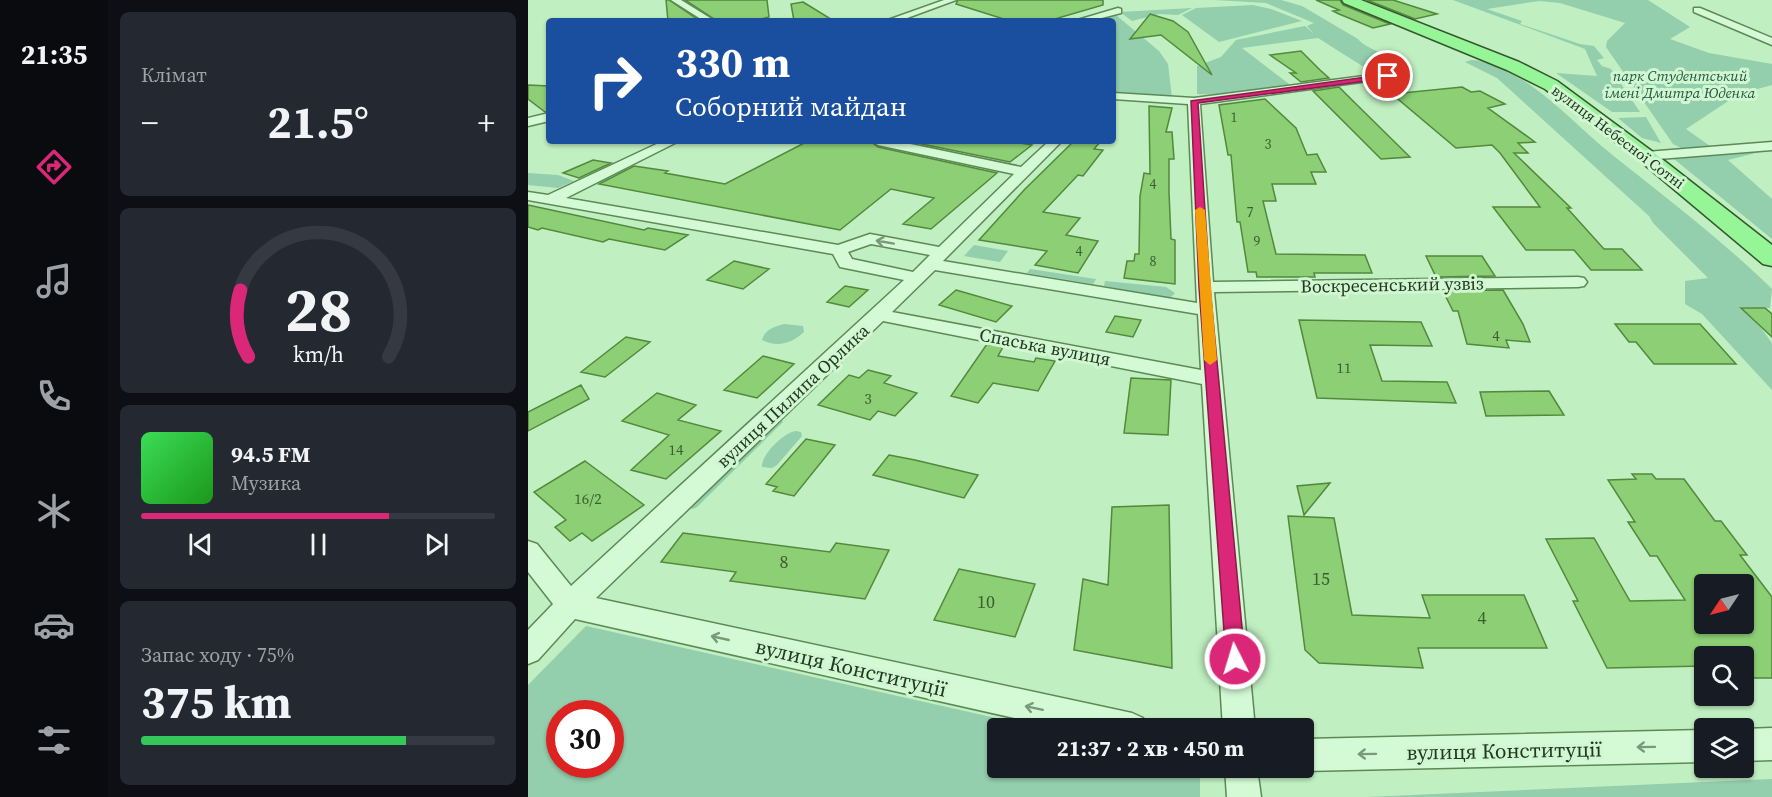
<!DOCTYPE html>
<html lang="uk">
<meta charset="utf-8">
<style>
:root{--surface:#171b24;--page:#242831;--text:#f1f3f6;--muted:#9ea1a6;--line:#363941;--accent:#db2777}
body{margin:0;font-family:"Source Serif 4",serif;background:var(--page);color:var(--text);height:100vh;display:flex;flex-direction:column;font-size:22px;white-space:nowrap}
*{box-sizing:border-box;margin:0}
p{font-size:20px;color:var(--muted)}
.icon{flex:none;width:33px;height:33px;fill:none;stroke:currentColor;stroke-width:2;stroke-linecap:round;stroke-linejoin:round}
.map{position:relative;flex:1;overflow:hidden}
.drawer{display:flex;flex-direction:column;gap:12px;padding:12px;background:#0d0f14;width:420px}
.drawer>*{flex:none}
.hud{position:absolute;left:18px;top:18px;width:570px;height:126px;border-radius:6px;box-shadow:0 2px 4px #0004;background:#1a4fa0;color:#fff;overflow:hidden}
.needle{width:39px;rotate:235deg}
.fabs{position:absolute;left:1166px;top:574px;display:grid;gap:12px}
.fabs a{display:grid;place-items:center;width:60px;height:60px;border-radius:6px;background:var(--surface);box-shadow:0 2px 4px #0004;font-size:30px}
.speed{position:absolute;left:18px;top:700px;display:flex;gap:12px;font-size:30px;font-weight:700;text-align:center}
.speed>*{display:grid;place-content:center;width:78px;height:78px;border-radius:50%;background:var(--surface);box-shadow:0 2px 4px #0004;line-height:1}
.speed .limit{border:9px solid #d22;background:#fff;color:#111}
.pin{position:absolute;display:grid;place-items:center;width:51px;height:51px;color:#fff;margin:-26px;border:3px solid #fff;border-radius:50%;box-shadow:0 2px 6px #0007}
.me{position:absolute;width:66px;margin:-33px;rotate:355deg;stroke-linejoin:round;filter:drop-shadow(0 0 4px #0008)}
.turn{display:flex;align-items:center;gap:21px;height:126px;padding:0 30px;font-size:27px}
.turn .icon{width:78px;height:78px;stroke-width:2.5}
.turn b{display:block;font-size:42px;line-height:51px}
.big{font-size:45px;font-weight:700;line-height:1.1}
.drawer .tile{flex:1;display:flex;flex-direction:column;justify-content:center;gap:9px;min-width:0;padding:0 21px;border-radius:9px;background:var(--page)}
.drawer .dial{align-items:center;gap:0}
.dial svg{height:156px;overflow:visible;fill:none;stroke:var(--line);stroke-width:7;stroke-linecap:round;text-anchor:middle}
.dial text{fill:var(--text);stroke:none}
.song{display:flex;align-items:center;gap:18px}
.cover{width:72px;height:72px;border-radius:9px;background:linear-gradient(135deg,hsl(130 70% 55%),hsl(120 70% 35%))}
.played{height:6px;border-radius:3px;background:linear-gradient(90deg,var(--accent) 70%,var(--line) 70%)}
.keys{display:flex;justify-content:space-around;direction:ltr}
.heat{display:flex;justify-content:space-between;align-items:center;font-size:33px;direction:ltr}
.charge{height:9px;border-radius:4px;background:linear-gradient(90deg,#34c759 75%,var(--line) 0)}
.trip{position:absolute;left:459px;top:718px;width:327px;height:60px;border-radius:6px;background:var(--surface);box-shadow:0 2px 4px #0004;font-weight:700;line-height:60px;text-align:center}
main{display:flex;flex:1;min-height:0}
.menu{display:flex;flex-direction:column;width:108px;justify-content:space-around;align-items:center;background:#090b0e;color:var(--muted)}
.menu .icon{width:42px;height:42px}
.menu .current{color:var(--accent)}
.menu b{font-size:27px;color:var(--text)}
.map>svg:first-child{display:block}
</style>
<main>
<nav class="menu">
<b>21:35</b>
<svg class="icon current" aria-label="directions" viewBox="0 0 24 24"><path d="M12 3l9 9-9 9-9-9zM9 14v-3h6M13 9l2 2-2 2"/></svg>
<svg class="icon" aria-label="music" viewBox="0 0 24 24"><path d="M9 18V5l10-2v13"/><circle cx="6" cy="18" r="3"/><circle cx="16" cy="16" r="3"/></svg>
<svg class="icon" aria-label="phone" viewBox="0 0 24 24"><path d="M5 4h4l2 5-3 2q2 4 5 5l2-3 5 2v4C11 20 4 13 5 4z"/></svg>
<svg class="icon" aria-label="climate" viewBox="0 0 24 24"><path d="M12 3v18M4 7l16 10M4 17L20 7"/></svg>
<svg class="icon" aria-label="car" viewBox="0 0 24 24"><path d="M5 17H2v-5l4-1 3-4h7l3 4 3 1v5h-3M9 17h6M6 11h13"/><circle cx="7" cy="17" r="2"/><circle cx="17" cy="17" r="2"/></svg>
<svg class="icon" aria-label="filters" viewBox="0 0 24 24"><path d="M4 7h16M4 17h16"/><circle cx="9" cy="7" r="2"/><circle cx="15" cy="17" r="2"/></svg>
</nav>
<section class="drawer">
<div class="tile"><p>Клімат</p>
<div class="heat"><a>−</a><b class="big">21.5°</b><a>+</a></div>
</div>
<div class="tile dial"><svg viewBox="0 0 100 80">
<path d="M14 69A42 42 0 1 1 86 69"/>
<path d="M14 69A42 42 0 0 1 10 35" stroke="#db2777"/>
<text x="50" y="56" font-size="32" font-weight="700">28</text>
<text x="50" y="72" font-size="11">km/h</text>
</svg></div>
<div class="tile">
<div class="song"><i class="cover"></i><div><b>94.5 FM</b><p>Музика</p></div></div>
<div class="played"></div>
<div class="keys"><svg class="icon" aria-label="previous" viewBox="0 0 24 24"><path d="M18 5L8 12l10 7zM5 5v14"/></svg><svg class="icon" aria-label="pause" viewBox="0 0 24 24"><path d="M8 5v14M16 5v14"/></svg><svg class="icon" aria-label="next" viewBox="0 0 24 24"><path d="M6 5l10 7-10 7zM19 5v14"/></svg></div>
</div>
<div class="tile"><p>Запас ходу · 75%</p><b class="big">375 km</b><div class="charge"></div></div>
</section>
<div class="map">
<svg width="1244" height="797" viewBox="0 0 1244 797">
<rect width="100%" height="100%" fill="#c0efc1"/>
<path fill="#93cead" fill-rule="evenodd" d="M687,0H753L774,6L830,39C839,50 854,50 862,60L846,69L850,76L790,38L714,48L765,87L696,95L669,94V66L693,57L708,40L777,26L786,34L779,26L786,23L738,3Z
M925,0H1120L1162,27L1142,39L1181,53L1244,64V85L1211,94L1158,129L1182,146L1153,148L1145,144L1078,47L1079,41L1097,23L1032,3L1011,1L959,9L994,21L992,24L1052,44L1066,46L1076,58L1069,60L1074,66L1083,69L1112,112H1084L1028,73L1069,76L1057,49Z
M725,5L743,9L774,21L691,42L654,15L668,8Z
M664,8L650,15L631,14L604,21L592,12Z
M581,15H588L631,51L640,64L644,98L585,92V21H559Z
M943,60C963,60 989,76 1005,87C1032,106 1056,132 1082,153C1137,197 1194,240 1244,289L1242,308L1212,307L1233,328L1244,343V390L1174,314L1157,304V281L1180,278L1125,223L1121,216L969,78L937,62Z
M1118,117L1133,143L1114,138L1090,118Z
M1244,149L1200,160L1244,199V239L1146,159Z
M0,173L30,175L46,181L30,188L0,185Z
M446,245L480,251L472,262L436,256Z
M502,269L568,279L565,284L499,273Z
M577,281L638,287L647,293L642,298L576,286Z
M256,324L275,326L276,332C264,343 250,348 234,340C237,329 246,327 256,324Z
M253,419L255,422L169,507L165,509L160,507Z
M268,431L273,432L274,436L249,465L244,468L234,467C233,455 256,432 268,431Z
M58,626L517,729H470V768H672V797H0V685ZM32,714H82V765H32Z
M1244,779V797H839Z"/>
<path fill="#8ccf74" stroke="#52893c" stroke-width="1.5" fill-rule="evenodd" d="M138,0H141L172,21H140Z
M157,0H239L241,17L224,21H189Z
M430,0H575V5L520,21H482L428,4Z
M788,0H812L815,5L862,24L845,28L811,14L805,11L811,10Z
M839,0H865L909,14L887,19Z
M275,2L306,21H266L263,4Z
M622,14L645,21L660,32L684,75L633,35L602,39Z
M773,51L792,70L801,78L773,82L762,73H768L742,55Z
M0,85L21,86V111L17,112L0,99Z
M811,87L824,100L882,157L853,159L785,91Z
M934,87L943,92L952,91L977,104L960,108L1007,142L990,143L1000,153H986L1043,208H1039L1076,249H1094L1114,270H1063L1046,250H998L965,207H1012L972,153L964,145L928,148L864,94Z
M737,99L768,128L779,155L789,154L798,172H783L788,184H744L748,201H735L748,254L837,255L844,273H786L787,277H729L728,272H720L712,222H709L703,155H700L691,105Z
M621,106L644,108L638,132H644L646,159H641V192L643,239L647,240V284L596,278L599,261H606L607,254H611L612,196L616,173L622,174Z
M280,141H342L350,147L469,173L403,229L375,224L406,198L363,189L312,230L71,184L106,166L140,171L137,173L197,184Z
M379,141H481L504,145L482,162Z
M546,141H573L566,149L575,150L555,176L550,175L515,212L552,218L538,235L570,241L550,273L507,265L519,251L451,240L497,189Z
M65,160L83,163L51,178L35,173Z
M0,205L116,230L120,228L160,235L137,250L81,239L75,242L14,228L10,230L0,227Z
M898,256H954L967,276L908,277Z
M206,261L241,269L215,289L179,280Z
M317,286L340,290L321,307L299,302Z
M428,290L484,306L468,322L411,305Z
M975,290L995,324L1002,342L978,340L981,348L939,344L930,311H925L915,291Z
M1213,308H1237L1244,314V337Z
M587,316L613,320L605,337L578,332Z
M771,320L893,322L904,346L842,345L854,381L919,382L928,403L789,398Z
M1087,324H1172L1208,364H1126L1108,342H1101Z
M98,337L122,342L77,377L53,372Z
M459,344L475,347L470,356L506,362L508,358L527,361L510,391L465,383L450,403L423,396Z
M235,356L266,364L229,398L196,390Z
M340,370L363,376L356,383L389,393L367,416L350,411L342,420L290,405L321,375L331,378Z
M603,378L643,380L640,435L596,433Z
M53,385L61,399L0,431V412Z
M1021,391L1036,415L958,416L952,392Z
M129,393L168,405L150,420L193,431L138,479L103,470L141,435L94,421Z
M278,439L307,445L266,496L245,491L249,487L238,484Z
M361,455L387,460L450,475L436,498L345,475Z
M57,461L116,505L64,541L54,533L42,541L27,527L38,520L6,492Z
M1104,474H1124L1128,479H1156L1187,521H1193L1219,555H1212L1244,597V678H1215V657H1176V666L1079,668L1045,601H1050L1018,539L1066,538L1102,601L1157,600L1129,556H1122L1100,522H1107L1080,480L1108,479ZM1176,585H1215V624H1176Z
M802,483L776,515L769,486Z
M641,505L644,668L546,650L555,579L580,585L584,507Z
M760,516L806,518L824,615L902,618L894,595H996L1019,648H890L895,668L791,663L777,650Z
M155,533L302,552L308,543L361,550L337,599L202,581L208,572L133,562Z
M431,569L507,584L487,637L406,620Z"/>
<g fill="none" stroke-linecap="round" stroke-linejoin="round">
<g stroke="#5e8957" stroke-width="3">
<path id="street" d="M143,0H153L187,21H176Z
M416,0H428L371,21H357Z
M590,8L593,9V13L562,21H546Z
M1166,8H1172L1244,38V45L1166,12Z
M859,73L863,74V78L672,104L685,282L1050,277L1056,278L1059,282L1056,286L1050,287L686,292L727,729H695L674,384L355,321L68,598L604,713L615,718L620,729H535L47,619L10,660L0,664V630L25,604L0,572V541L9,544L43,586L376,280L312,267L305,254L0,200V192L20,195L135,141H151L38,198L310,245L342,234L411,247L486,174L350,145L344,141H368L493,167L521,141H534L415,261L669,303L660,104L585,99V93L666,98ZM343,244L402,255L385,272L324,259L320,252ZM407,270L670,314L673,370L364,312Z
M21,113V121L0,126V118Z
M1244,142V150L1118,160L1111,156L1118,152Z
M1244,728V760L1215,761V729Z
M1176,730V762L776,771L768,768H776V739Z
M697,768H729L733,797H699Z"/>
</g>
<g stroke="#35562c" stroke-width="3">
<path id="primary" d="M814,0H833L991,62L1029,81L1125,152L1244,245V266L1235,264L1111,160L1017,89L979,70L816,3Z"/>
</g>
<use href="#street" fill="#d3fad4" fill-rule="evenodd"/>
<use href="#primary" fill="#95f597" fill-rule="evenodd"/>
</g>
<defs><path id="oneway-shaft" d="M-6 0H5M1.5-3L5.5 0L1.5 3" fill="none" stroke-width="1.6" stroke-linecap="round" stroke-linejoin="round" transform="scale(1.5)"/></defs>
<g stroke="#7a9978">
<use href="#oneway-shaft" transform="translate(357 242) rotate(-170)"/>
<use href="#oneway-shaft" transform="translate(192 638) rotate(-167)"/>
<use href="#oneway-shaft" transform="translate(506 708) rotate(-168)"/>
<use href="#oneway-shaft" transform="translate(1118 747) rotate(179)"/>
<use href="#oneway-shaft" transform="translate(839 754) rotate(179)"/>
</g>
<path fill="#db2777" stroke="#8e194d" stroke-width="1.5" d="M860,74L862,78L670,103L682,287L717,659L714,666L707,668L701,666L698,659L671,287L663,101Z"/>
<path fill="#f59e0b" d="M672,207L677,210L689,360L682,365L676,360L667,210Z"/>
<g text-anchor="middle" stroke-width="6" stroke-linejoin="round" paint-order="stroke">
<g font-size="14" fill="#3c5e32">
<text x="706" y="122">1</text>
<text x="740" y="149">3</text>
<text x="625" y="189">4</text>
<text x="722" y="217">7</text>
<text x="729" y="246">9</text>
<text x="551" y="256">4</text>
<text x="625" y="266">8</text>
</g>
<g font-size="15" font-style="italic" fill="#22553f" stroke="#d0f7d1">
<text x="1152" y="81">парк Студентський<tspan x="1152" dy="17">імені Дмитра Юденка</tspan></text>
</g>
<g font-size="15" fill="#21381c" stroke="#d0f7d1">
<text transform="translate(1090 137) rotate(37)" y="5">вулиця Небесної Сотні</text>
</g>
<g font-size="15" fill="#3c5e32">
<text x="968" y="341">4</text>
<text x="816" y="373">11</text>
<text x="340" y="404">3</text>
<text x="148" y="455">14</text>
<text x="60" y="504">16/2</text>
</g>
<g font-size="18" fill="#21381c" stroke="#d0f7d1">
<text transform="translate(864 285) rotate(-1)" y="6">Воскресенський узвіз</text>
<text transform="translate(517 347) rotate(11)" y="6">Спаська вулиця</text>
<text transform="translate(265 396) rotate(-43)" y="6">вулиця Пилипа Орлика</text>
</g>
<g font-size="18" fill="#3c5e32">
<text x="256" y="568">8</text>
<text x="793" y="585">15</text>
<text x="458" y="608">10</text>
<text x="954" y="624">4</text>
</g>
<g font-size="21" fill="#21381c" stroke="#d0f7d1">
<text transform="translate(323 668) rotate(13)" y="7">вулиця Конституції</text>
<text transform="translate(976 751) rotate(-1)" y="7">вулиця Конституції</text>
</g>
</g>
</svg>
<div class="fabs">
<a><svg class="needle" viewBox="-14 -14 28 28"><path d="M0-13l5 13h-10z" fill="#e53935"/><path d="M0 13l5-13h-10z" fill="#9ea1a6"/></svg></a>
<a><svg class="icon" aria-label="search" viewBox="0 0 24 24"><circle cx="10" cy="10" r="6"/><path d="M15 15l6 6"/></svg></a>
<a><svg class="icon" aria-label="layers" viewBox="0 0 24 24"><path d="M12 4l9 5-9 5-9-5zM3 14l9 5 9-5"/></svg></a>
</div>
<div class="speed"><div class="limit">30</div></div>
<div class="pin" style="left:860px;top:76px;background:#d93025"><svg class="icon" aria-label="arrive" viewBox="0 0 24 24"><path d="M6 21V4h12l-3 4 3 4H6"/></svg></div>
<svg class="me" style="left:707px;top:659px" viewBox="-20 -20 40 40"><circle r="17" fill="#db2777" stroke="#fff" stroke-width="3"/><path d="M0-11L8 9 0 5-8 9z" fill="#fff"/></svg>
<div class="trip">21:37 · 2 хв · 450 m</div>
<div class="hud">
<div class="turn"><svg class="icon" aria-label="right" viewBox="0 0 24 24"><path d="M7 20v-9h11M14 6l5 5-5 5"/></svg><div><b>330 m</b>Соборний майдан</div></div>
</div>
</div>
</main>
